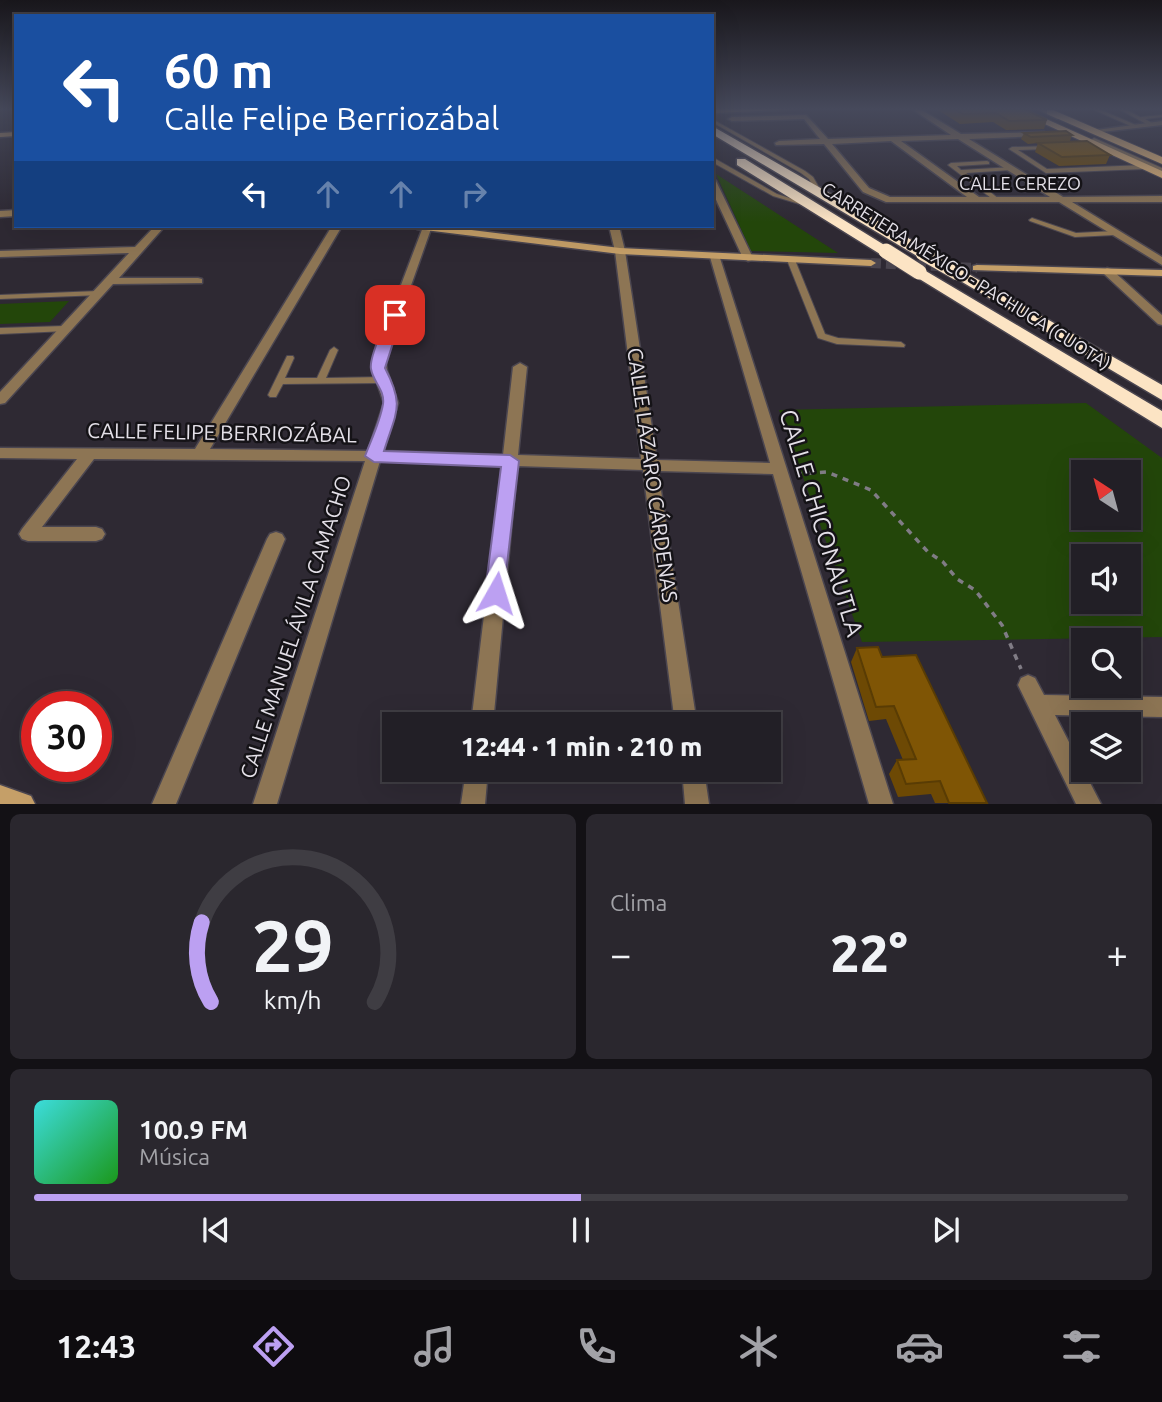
<!DOCTYPE html>
<html lang="es">
<meta charset="utf-8">
<style>
:root{--surface:#221f26;--page:#2a272e;--text:#f1f3f6;--muted:#a2a2a7;--line:#3f3d43;--accent:#bca0f2}
body{margin:0;font-family:Ubuntu,sans-serif;background:var(--page);color:var(--text);height:100vh;display:flex;flex-direction:column;font-size:26px;white-space:nowrap}
*{box-sizing:border-box;margin:0}
p{font-size:23px;color:var(--muted)}
.icon{flex:none;width:38px;height:38px;fill:none;stroke:currentColor;stroke-width:2;stroke-linecap:round;stroke-linejoin:round}
.map{position:relative;height:804px;overflow:hidden}
.drawer{display:flex;flex-direction:column;gap:10px;padding:10px;background:#131115;flex:1}
.drawer>*{flex:none}
.hud{position:absolute;left:14px;top:14px;width:700px;height:214px;border-radius:0px;box-shadow:0 7px 28px #0002,0 0 0 2px var(--line);background:#1a4fa0;color:#fff;overflow:hidden}
.needle{width:46px;rotate:324deg}
.buttons{position:absolute;left:1071px;top:460px;display:grid;gap:14px}
.buttons a{display:grid;place-items:center;width:70px;height:70px;border-radius:0px;background:var(--surface);box-shadow:0 7px 28px #0002,0 0 0 2px var(--line);font-size:35px}
.speed{position:absolute;left:21px;top:691px;display:flex;gap:14px;font-size:35px;font-weight:700;text-align:center}
.speed>*{display:grid;place-content:center;width:91px;height:91px;border-radius:50%;background:var(--surface);box-shadow:0 7px 28px #0002,0 0 0 2px var(--line);line-height:1}
.speed .limit{border:10px solid #d22;background:#fff;color:#111}
.pin{position:absolute;display:grid;place-items:center;width:60px;height:60px;color:#fff;margin:-30px;border-radius:14px;box-shadow:0 4px 10px #0006}
.me{position:absolute;width:77px;margin:-38px;rotate:6deg;stroke-linejoin:round;filter:drop-shadow(0 0 5px #0008)}
.turn{display:flex;align-items:center;gap:24px;height:147px;padding:0 35px;font-size:32px}
.turn .icon{width:91px;height:91px;stroke-width:2.5}
.turn b{display:block;font-size:49px;line-height:60px}
.lanes{display:flex;align-items:center;height:66px;padding:0 35px;background:#0003;justify-content:center;gap:35px;direction:ltr}
.lanes .off{opacity:.35}
.big{font-size:52px;font-weight:800;line-height:1.1}
.drawer .widget{flex:1;display:flex;flex-direction:column;justify-content:center;gap:10px;min-width:0;padding:0 24px;border-radius:10px;background:var(--page)}
.drawer .dial{align-items:center;gap:0}
.dial svg{height:182px;overflow:visible;fill:none;stroke:var(--line);stroke-width:7;stroke-linecap:round;text-anchor:middle}
.dial text{fill:var(--text);stroke:none}
.song{display:flex;align-items:center;gap:21px}
.cover{width:84px;height:84px;border-radius:10px;background:linear-gradient(135deg,hsl(180 70% 55%),hsl(120 70% 35%))}
.played{height:7px;border-radius:4px;background:linear-gradient(90deg,var(--accent) 50%,var(--line) 50%)}
.keys{display:flex;justify-content:space-around;direction:ltr}
.heat{display:flex;justify-content:space-between;align-items:center;font-size:38px;direction:ltr}
.drawer .tiles{flex:1;display:grid;gap:10px;grid-template-columns:1fr 1fr}
.widget:last-child{grid-column:span 2}
.trip{position:absolute;left:382px;top:712px;width:399px;height:70px;border-radius:0px;background:var(--surface);box-shadow:0 7px 28px #0002,0 0 0 2px var(--line);font-weight:800;line-height:70px;text-align:center}
.tab-bar{display:flex;height:112px;justify-content:space-around;align-items:center;background:#0e0c0f;color:var(--muted)}
.tab-bar .icon{width:49px;height:49px}
.tab-bar .active{color:var(--accent)}
.tab-bar b{font-size:32px;color:var(--text)}
.map>svg:first-child{display:block}
</style>
<div class="map">
<svg width="1162" height="804" viewBox="0 0 1162 804">
<rect width="100%" height="100%" fill="#2e2933"/>
<path fill="#23460a" fill-rule="evenodd" d="M716,174L838,253L751,251Z
M69,301L50,322L0,324V304Z
M1086,403L1162,458V637L862,642L779,410ZM1083,472H1129V518H1083ZM1083,556H1129V602H1083Z"/>
<g fill="none" stroke-linecap="round" stroke-linejoin="round">
<path stroke="#49444e" stroke-width="10" stroke-dasharray="10 5" stroke-linecap="butt" d="M871,263L977,268"/>
<g stroke="#4b4650" stroke-width="2">
<path id="service" d="M1037,109H1044L1062,118L1057,119Z
M1092,109H1099L1138,126L1133,127Z
M1119,109H1125L1140,117L1162,115V117L1145,119L1152,123V125L1150,126Z
M712,119L805,171L813,177L821,191L816,192L809,179L801,173L712,122Z
M1094,138L1162,168V172L1092,141L1091,140Z
M1051,146V148L1049,149L1018,150L1047,169L1144,165L1147,167L1144,169L1046,173L1009,149L1012,147Z
M712,157L777,194L809,204L806,206L773,196L712,162Z
M987,161L989,162V164L957,166L961,170L1013,167L1014,168L1011,170L966,173L999,199V201H995L948,165L951,163Z
M1032,218L1076,233L1115,231L1118,233L1115,235L1075,237L1030,221L1029,220Z
M788,258H794L795,260L825,334L838,338L901,342L905,345L904,347L837,344L818,338L787,260Z
M98,291L102,293L101,295L0,299V295Z
M64,326L68,329L67,331L0,334V328Z
M334,347L338,350L326,378L383,377L388,380L383,383L283,384L276,397H270L268,395L287,356H293L294,358L285,378H317L330,350Z"/>
</g>
<g stroke="#4b4650" stroke-width="3">
<path id="minor" d="M912,109H920L961,134L1044,132V136H1041L969,139L1063,197L1162,196V202H1072L1162,257V265L1059,202H886L863,192L824,144L776,145L775,143L779,141L820,139L804,119L732,121L728,119L732,117L806,115L828,139L951,135ZM958,139L1050,197H979L901,141ZM891,141L967,197H890L869,188L832,144Z
M1162,121V125L1093,133L1089,131Z
M712,178L716,181L753,258L752,260L748,261L743,258L712,191Z
M16,210V216L0,217V211Z
M155,226H165L119,278H198L202,279V283L113,284L5,403L0,404V392L129,253L0,257V251L135,247Z
M332,226H342L210,449L368,451L384,403L373,371V359L423,227L432,226L385,359L387,371L398,403L383,451L503,455L513,367L520,363L527,367L518,455L641,459L615,251L609,226H619L625,251L657,460L770,463L710,257L715,254L719,255L893,804H869L773,474L658,471L697,724H675L643,470L517,466L493,724H471L502,465L380,461L277,804H253L365,461L94,459L42,527H96L102,529L105,534L102,539L96,541H28L22,539L19,534L22,529L77,459L0,458V448L195,449Z
M1107,268L1111,269L1162,315V325L1158,324L1103,273L1102,271Z
M276,532L282,534L285,539L176,804H152L267,539L270,534Z
M1028,675L1035,678L1044,695L1162,697V717L1055,715L1101,804H1076L1018,685L1021,678Z
M466,770H488L485,804H461Z
M682,770H704L709,804H685Z"/>
</g>
<g stroke="#4b4650" stroke-width="3">
<path id="secondary" d="M712,109H803L712,113Z
M16,132V136L0,137V133Z
M412,226H439L620,248L871,260L876,263L871,266L620,254L417,229Z
M977,265L1162,270V276L973,270V266Z
M0,785L31,796L35,804H0Z"/>
</g>
<g stroke="#4b4650" stroke-width="2">
<path id="primary" d="M1012,109H1024L1162,171V178Z
M1047,110H1053L1162,157V164L1047,114Z"/>
</g>
<g stroke="#4b4650" stroke-width="3">
<path id="motorway" d="M712,126L929,250L931,253L923,258L917,256L712,134Z
M737,159H745L894,251L886,256L880,254L737,165Z
M919,267L1162,411V428L913,275V269Z
M958,268L1162,385V400L952,276L950,273Z"/>
</g>
<path stroke="#807c85" stroke-width="3.5" stroke-dasharray="6 6" stroke-linecap="butt" d="M796,474L827,472L871,490L928,552L943,562L957,579L975,590L1002,625L1021,669"/>
<use href="#service" fill="#8d7554" fill-rule="evenodd"/>
<use href="#minor" fill="#8d7554" fill-rule="evenodd"/>
<use href="#secondary" fill="#c59f68" fill-rule="evenodd"/>
<use href="#primary" fill="#f1bf77" fill-rule="evenodd"/>
<use href="#motorway" fill="#fce4c4" fill-rule="evenodd"/>
<g stroke="#4b4650" stroke-width="17" stroke-linecap="butt">
<path id="motorway-bridge" d="M886,251L919,272
M923,253L958,273"/>
</g>
<use href="#motorway-bridge" stroke="#fce4c4" stroke-width="15"/>
</g>
<path fill="#6d4904" d="M938,109H1025L1047,120L1044,129L1006,130L993,122L960,124L938,110Z
M1024,133L1072,135L1070,141L1110,155L1106,164L1059,166L1035,152L1038,143L1028,144L1021,139Z
M857,648L882,657L987,803H935L931,794L898,797L889,774L897,760H903L886,719L869,721L851,662Z"/>
<path fill="#7f5505" stroke="#593c04" stroke-width="2" d="M954,109H1025L1047,120L1009,121L996,113L963,114Z
M1066,131L1072,135L1031,137L1024,133Z
M1087,141L1110,155L1062,157L1038,143Z
M878,647L882,657L916,655L987,803H949L940,781L906,784L897,760L916,759L894,706L876,707L857,648Z"/>
<linearGradient id="sky" x2="0" y2="1"><stop stop-color="#19171c"/><stop offset="0.49" stop-color="#46495b"/><stop offset="1" stop-color="#46495b" stop-opacity="0"/></linearGradient>
<rect width="1162" height="222" fill="url(#sky)"/>
<path fill="#bca0f2" stroke="#7a689d" stroke-width="2" d="M395,311L402,315L385,368C405,406 396,412 384,451L510,455L519,461L503,599L496,601L489,599L485,593L501,467L374,462L365,456C371,440 380,422 383,404C385,390 373,382 371,369C369,359 387,313 395,311Z"/>
<g text-anchor="middle" stroke-width="5" stroke-linejoin="round" paint-order="stroke">
<g font-size="18" fill="#e4e0e8" stroke="#151317">
<text x="1020" y="190">CALLE CEREZO</text>
<text transform="translate(966 276) rotate(32)" y="6">CARRETERA MÉXICO - PACHUCA (CUOTA)</text>
</g>
<g font-size="21" fill="#e4e0e8" stroke="#151317">
<text transform="translate(222 433) rotate(1)" y="7">CALLE FELIPE BERRIOZÁBAL</text>
<text transform="translate(652 475) rotate(82)" y="7">CALLE LÁZARO CÁRDENAS</text>
<text transform="translate(296 627) rotate(-72)" y="7">CALLE MANUEL ÁVILA CAMACHO</text>
</g>
<g font-size="24" fill="#e4e0e8" stroke="#151317">
<text transform="translate(821 523) rotate(73)" y="8">CALLE CHICONAUTLA</text>
</g>
</g>
</svg>
<div class="buttons">
<a><svg class="needle" viewBox="-14 -14 28 28"><path d="M0-13l5 13h-10z" fill="#e53935"/><path d="M0 13l5-13h-10z" fill="#a2a2a7"/></svg></a>
<a><svg class="icon" aria-label="sound" viewBox="0 0 24 24"><path d="M4 9h4l5-4v14l-5-4H4zM17 9q2 3 0 6"/></svg></a>
<a><svg class="icon" aria-label="search" viewBox="0 0 24 24"><circle cx="10" cy="10" r="6"/><path d="M15 15l6 6"/></svg></a>
<a><svg class="icon" aria-label="layers" viewBox="0 0 24 24"><path d="M12 4l9 5-9 5-9-5zM3 14l9 5 9-5"/></svg></a>
</div>
<div class="speed"><div class="limit">30</div></div>
<div class="pin" style="left:395px;top:315px;background:#d93025"><svg class="icon" aria-label="arrive" viewBox="0 0 24 24"><path d="M6 21V4h12l-3 4 3 4H6"/></svg></div>
<svg class="me" style="left:496px;top:593px" viewBox="-20 -20 40 40"><path d="M0-17L14 15 0 8-14 15z" fill="#bca0f2" stroke="#fff" stroke-width="4"/></svg>
<div class="trip">12:44 · 1 min · 210 m</div>
<div class="hud">
<div class="turn"><svg class="icon" aria-label="left" viewBox="0 0 24 24"><path d="M17 20v-9H6M10 6l-5 5 5 5"/></svg><div><b>60 m</b>Calle Felipe Berriozábal</div></div>
<div class="lanes"><svg class="icon" aria-label="left" viewBox="0 0 24 24"><path d="M17 20v-9H6M10 6l-5 5 5 5"/></svg><svg class="icon off" aria-label="ahead" viewBox="0 0 24 24"><path d="M12 20V5M6 11l6-6 6 6"/></svg><svg class="icon off" aria-label="ahead" viewBox="0 0 24 24"><path d="M12 20V5M6 11l6-6 6 6"/></svg><svg class="icon off" aria-label="right" viewBox="0 0 24 24"><path d="M7 20v-9h11M14 6l5 5-5 5"/></svg></div>
</div>
</div>
<section class="drawer">
<div class="tiles">
<div class="widget dial"><svg viewBox="0 0 100 80">
<path d="M14 69A42 42 0 1 1 86 69"/>
<path d="M14 69A42 42 0 0 1 10 34" stroke="#bca0f2"/>
<text x="50" y="56" font-size="32" font-weight="700">29</text>
<text x="50" y="72" font-size="11">km/h</text>
</svg></div>
<div class="widget"><p>Clima</p>
<div class="heat"><a>−</a><b class="big">22°</b><a>+</a></div>
</div>
<div class="widget">
<div class="song"><i class="cover"></i><div><b>100.9 FM</b><p>Música</p></div></div>
<div class="played"></div>
<div class="keys"><svg class="icon" aria-label="previous" viewBox="0 0 24 24"><path d="M18 5L8 12l10 7zM5 5v14"/></svg><svg class="icon" aria-label="pause" viewBox="0 0 24 24"><path d="M8 5v14M16 5v14"/></svg><svg class="icon" aria-label="next" viewBox="0 0 24 24"><path d="M6 5l10 7-10 7zM19 5v14"/></svg></div>
</div>
</div>
</section>
<nav class="tab-bar">
<b>12:43</b>
<svg class="icon active" aria-label="directions" viewBox="0 0 24 24"><path d="M12 3l9 9-9 9-9-9zM9 14v-3h6M13 9l2 2-2 2"/></svg>
<svg class="icon" aria-label="music" viewBox="0 0 24 24"><path d="M9 18V5l10-2v13"/><circle cx="6" cy="18" r="3"/><circle cx="16" cy="16" r="3"/></svg>
<svg class="icon" aria-label="phone" viewBox="0 0 24 24"><path d="M5 4h4l2 5-3 2q2 4 5 5l2-3 5 2v4C11 20 4 13 5 4z"/></svg>
<svg class="icon" aria-label="climate" viewBox="0 0 24 24"><path d="M12 3v18M4 7l16 10M4 17L20 7"/></svg>
<svg class="icon" aria-label="car" viewBox="0 0 24 24"><path d="M5 17H2v-5l4-1 3-4h7l3 4 3 1v5h-3M9 17h6M6 11h13"/><circle cx="7" cy="17" r="2"/><circle cx="17" cy="17" r="2"/></svg>
<svg class="icon" aria-label="filters" viewBox="0 0 24 24"><path d="M4 7h16M4 17h16"/><circle cx="9" cy="7" r="2"/><circle cx="15" cy="17" r="2"/></svg>
</nav>
